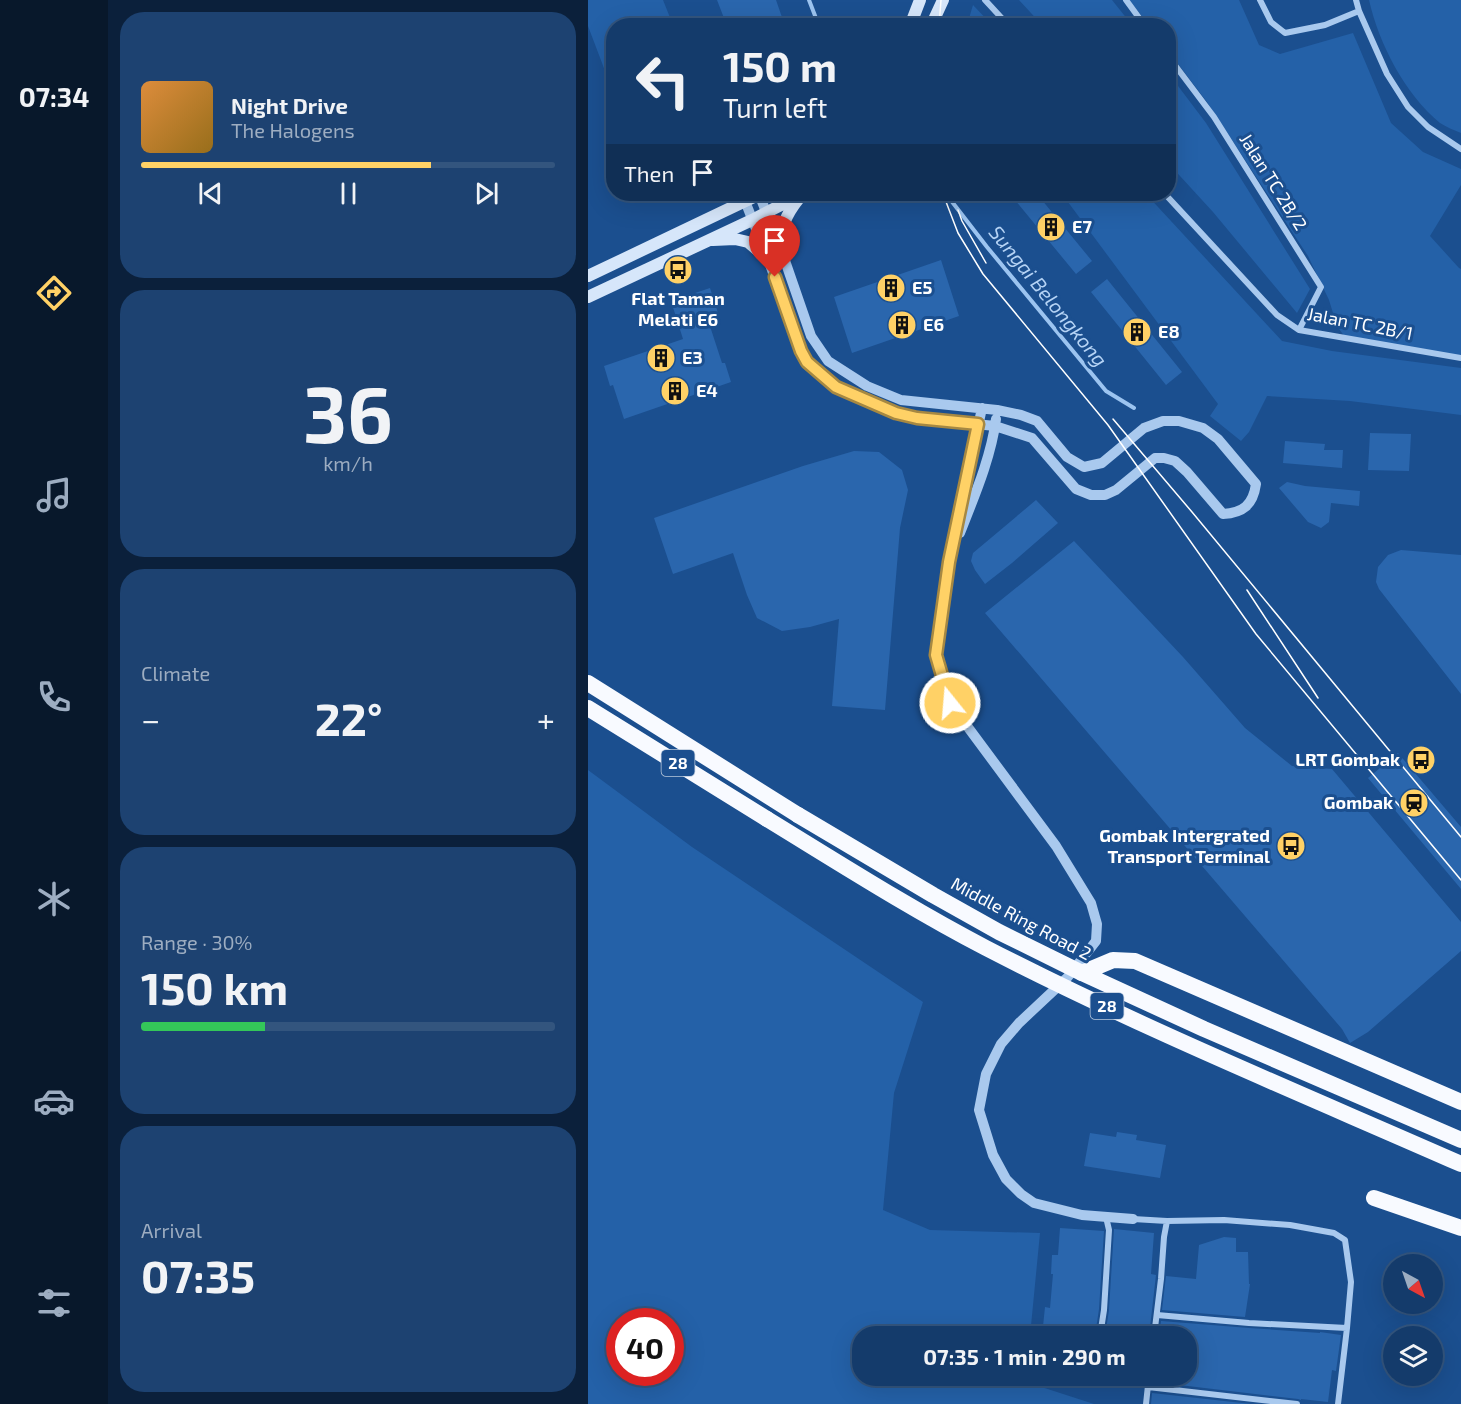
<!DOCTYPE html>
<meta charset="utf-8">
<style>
:root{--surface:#143b6b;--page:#1d4271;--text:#f1f3f6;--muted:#9dadc1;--line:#33557e;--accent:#ffd166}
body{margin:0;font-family:"Exo 2",sans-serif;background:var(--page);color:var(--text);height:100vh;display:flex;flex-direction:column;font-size:22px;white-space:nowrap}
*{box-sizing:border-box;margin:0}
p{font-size:20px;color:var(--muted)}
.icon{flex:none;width:33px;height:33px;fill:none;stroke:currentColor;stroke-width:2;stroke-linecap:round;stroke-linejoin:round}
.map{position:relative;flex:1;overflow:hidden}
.panel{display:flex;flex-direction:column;gap:12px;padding:12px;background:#0b203b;width:480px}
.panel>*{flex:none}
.top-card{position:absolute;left:18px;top:18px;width:570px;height:183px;border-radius:24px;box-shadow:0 6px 24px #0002,0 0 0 2px var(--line);background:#143b6b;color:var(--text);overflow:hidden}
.needle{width:39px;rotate:140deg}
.controls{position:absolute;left:795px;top:1254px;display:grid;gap:12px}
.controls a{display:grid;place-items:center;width:60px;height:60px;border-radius:50%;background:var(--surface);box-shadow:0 6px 24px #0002,0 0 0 2px var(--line);font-size:30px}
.speed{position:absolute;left:18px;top:1308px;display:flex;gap:12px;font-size:30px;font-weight:700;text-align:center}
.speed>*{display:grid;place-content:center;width:78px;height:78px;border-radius:50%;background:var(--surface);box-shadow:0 6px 24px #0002,0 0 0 2px var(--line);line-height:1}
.speed .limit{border:9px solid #d22;background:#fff;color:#111}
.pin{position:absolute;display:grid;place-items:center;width:51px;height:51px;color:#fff;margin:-62px -26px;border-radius:50% 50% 50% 0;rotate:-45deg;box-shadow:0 0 6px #0007}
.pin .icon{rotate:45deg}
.me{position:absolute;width:66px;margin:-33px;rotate:343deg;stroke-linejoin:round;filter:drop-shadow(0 0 4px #0008)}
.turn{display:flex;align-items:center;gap:21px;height:126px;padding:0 18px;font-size:27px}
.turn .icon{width:78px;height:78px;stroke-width:2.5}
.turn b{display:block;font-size:42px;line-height:51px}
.then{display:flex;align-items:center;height:57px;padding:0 18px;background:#0003;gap:12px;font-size:22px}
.big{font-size:45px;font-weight:700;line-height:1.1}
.panel .tile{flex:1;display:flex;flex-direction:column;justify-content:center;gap:9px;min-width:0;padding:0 21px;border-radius:24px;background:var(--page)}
.panel .dial{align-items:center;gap:0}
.dial b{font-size:78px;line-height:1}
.song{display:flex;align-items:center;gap:18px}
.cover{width:72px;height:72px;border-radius:9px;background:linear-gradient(135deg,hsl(30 70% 55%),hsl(40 70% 35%))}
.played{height:6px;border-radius:3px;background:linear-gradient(90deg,var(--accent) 70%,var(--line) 70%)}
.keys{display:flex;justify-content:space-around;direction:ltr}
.heat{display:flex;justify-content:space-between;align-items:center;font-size:33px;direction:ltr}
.charge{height:9px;border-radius:4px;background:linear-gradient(90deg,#34c759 30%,var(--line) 0)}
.trip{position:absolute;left:264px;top:1326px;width:345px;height:60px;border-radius:24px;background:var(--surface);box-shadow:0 6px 24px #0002,0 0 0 2px var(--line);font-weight:700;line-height:60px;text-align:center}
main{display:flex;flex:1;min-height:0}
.menu{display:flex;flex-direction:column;width:108px;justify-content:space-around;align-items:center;background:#08182b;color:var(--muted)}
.menu .icon{width:42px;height:42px}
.menu .selected{color:var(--accent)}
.menu b{font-size:27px;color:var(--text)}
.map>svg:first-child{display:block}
</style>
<main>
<nav class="menu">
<b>07:34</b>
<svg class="icon selected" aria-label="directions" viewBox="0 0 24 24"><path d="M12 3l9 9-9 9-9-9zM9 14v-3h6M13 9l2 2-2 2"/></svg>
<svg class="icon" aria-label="music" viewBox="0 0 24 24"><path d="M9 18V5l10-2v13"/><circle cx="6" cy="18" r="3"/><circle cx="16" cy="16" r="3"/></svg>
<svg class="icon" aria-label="phone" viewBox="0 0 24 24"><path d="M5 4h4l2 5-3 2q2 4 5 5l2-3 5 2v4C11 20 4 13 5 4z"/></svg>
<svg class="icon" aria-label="climate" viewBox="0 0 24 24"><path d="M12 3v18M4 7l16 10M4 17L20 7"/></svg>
<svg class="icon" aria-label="car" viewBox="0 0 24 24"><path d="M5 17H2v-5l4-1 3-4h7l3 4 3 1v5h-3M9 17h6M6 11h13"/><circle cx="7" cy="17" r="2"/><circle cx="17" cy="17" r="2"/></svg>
<svg class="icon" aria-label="filters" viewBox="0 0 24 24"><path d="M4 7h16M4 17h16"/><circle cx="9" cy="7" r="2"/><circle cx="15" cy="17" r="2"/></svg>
</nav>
<section class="panel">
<div class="tile">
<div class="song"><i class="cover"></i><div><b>Night Drive</b><p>The Halogens</p></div></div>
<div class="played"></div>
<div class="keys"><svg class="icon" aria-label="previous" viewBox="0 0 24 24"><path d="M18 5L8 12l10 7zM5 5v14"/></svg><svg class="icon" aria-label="pause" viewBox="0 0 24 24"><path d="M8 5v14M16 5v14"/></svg><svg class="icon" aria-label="next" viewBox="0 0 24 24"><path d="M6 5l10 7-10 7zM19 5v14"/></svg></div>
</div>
<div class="tile dial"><b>36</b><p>km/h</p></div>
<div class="tile"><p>Climate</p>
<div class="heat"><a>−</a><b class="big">22°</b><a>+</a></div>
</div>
<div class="tile"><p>Range · 30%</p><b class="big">150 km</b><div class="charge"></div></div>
<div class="tile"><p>Arrival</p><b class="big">07:35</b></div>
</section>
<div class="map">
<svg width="873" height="1404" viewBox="0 0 873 1404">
<rect width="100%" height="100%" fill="#1b4f8f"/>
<path fill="#2461a8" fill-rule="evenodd" d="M0,0H75L85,25L26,26L25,92L0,26Z
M431,0H524L544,25H454Z
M541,0H651L671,45L692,54L765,33L803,123L835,152L873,169V185L842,236L871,268L873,269V356L759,340L749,326L741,300L720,256L619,102L581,52L580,26L561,25Z
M781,0H873V133C866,130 858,127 852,123C817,94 791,44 781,0Z
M385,5L404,25H379Z
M581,74L618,123L722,289L709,313L625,212L581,164Z
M474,194H558L694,341L744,351L873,368V415L762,401L679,396L661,432L653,441L622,416L630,404Z
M0,770L104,847L335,1002L306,1093L295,1210L342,1230L452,1233L442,1336H274V1376H438V1382L506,1404H0ZM32,1322H82V1372H32Z"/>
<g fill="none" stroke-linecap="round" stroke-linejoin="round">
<path stroke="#9cc4f0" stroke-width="4" d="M221,0L231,26
M358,194L399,247L518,391L546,408"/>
</g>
<path fill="#2a66ad" d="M129,0H188L197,26H139Z
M422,194H449L504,261L488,274Z
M353,260L371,316L264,353L246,297Z
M519,279L594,372L578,385L503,292Z
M122,288L130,313L119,317L134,363H137L143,382L36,419L25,385L22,386L16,366L95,339L83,301Z
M782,433L823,434L821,471L780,470Z
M697,441L737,444L736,450H755L754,468L695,463Z
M266,451L291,452L314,470L320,490L312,528L297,710L244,706L251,619L222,627L194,631L169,618L159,595L145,553L85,574L66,518L215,466Z
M699,482L717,486L772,491L771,506L743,503L741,522L733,528L720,522L691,488Z
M448,500L470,523L424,563L397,584L387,570L383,561L385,553Z
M486,541L595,657L657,728L704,766L744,769L873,922V951L780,1032L762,1043L754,1029L397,613Z
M813,550L873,555V694L791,589L788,582L790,567L800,555Z
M810,753L873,827V889L780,778Z
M529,1132L549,1135L548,1140L578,1145L572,1178L496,1166L502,1133L528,1137Z
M472,1228L516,1231L511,1309L507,1336H454L457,1307L462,1308L465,1274H463L464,1255H470Z
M526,1229L566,1233L563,1274L568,1275L561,1336H517L521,1310Z
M636,1237L648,1238V1252H660L661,1284H662L657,1317L574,1310L578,1276L608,1279L611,1245Z
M573,1321L661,1328L732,1333V1332L753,1335L748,1371L744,1370L740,1402L713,1399V1400L710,1399L566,1382V1376H598V1336H571Z
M564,1393L663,1404H563Z"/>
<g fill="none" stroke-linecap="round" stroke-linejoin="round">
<path stroke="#a9c9ee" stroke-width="6" d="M397,0L421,26
M538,0L557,26
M672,0L683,22L697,33L737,25L771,11
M768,0L771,11L799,74L820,107L840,127L873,149
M580,56L626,117L733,287L711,330
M577,194L689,315L711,330L873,358
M545,1219L579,1221L636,1220L702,1225L746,1233L757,1240L763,1282L759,1328L750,1404
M569,1315L661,1323L759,1328
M512,1336L516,1310L521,1230L518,1217
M566,1336L573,1279L576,1237L579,1221
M560,1387L709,1404
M558,1404L561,1376"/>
<path stroke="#a9c9ee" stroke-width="10" d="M157,201L180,259L213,350L219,362L248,387L308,413L329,418L407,426L444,438L488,489L503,495H517L528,490L567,458H576L587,461L599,472L635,514C655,513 665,505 668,484L630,439L615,428L591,421H575L556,428L514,463L496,467L479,457L449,421L433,415L409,410L313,400L279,386L240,361L223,336L194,252L171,194
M394,408L361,562L348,655L362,703L468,846L503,903L509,924L508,941L479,978L431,1023L413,1044L398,1074L391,1110L405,1155L418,1179L433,1194L446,1203L494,1215L545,1219
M372,533C386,497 403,458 408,419"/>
<path stroke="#d6e6fa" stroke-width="12" d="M322,26L332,0
M343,26L355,0
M125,240L147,239L160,242L180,259
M194,252C193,226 196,217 212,197
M0,276L172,194
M0,297L164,220L199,202L212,194"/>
<path stroke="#f8faff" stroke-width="16" d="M0,683L210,815
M0,708L179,819
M494,973L616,1029L873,1140
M494,973L525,960L547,961L873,1102
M786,1198L873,1228"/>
<path stroke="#fff" stroke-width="1.5" d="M351,26L353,0
M355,194L370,233L395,274L520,425L668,634L873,880
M370,210L374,221L398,263
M525,419L604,512L873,837
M659,590L730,698"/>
<path stroke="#f8faff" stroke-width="16" d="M210,815L345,895L411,932L494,973
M179,819C251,863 323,909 398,948C553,1028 714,1094 873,1164"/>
</g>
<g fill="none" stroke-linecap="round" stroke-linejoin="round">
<g stroke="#a68842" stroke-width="15">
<path id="route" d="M187,277L213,351L219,362L248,387L308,413L329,418L390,424L361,562L348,655L362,703"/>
</g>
<use href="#route" stroke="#ffd166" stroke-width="10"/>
</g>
<defs>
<g id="building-disc" transform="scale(1.5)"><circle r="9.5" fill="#ffd166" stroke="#1b4f8f"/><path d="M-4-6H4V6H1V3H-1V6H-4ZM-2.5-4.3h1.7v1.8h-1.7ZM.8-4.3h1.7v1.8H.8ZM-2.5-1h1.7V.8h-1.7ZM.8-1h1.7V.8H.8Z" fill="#111"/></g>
<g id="bus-disc" transform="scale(1.5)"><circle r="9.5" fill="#ffd166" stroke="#1b4f8f"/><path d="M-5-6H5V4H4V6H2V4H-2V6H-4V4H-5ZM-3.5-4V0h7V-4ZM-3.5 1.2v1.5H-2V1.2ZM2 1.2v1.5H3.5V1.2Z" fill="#111"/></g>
<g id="station-disc" transform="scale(1.5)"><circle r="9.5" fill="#ffd166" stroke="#1b4f8f"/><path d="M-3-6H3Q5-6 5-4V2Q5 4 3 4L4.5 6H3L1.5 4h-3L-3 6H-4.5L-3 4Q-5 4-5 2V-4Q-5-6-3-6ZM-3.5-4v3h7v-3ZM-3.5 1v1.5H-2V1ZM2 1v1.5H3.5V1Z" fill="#111"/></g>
</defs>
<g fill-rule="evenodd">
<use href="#building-disc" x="463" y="227"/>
<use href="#bus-disc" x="90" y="270"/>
<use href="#building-disc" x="303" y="288"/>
<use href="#building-disc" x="314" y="325"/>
<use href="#building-disc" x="549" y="332"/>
<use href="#building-disc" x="73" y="358"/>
<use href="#building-disc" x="87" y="391"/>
<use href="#bus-disc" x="833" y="760"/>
<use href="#station-disc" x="826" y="803"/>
<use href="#bus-disc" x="703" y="846"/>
</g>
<g text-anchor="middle" stroke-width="6" stroke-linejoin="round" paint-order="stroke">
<g fill="#1b4f8f" stroke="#bbcadd" stroke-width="1.5">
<rect x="73.5" y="750" width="33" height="26" rx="4.5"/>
<rect x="502.5" y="993" width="33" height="26" rx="4.5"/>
</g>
<g font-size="16" font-weight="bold" fill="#fff">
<text x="90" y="769">28</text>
<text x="519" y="1012">28</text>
</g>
<g font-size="18" fill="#fff" stroke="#1b4f8f">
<text transform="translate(685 182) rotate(58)" y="6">Jalan TC 2B/2</text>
<text transform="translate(772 324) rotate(11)" y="6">Jalan TC 2B/1</text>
<text transform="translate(433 919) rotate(28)" y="6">Middle Ring Road 2</text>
</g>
<g font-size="18" font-weight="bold" fill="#fff" stroke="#1b4f8f" text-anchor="start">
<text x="484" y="233">E7</text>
<text x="324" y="294">E5</text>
<text x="90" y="305" text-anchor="middle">Flat Taman<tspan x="90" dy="21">Melati E6</tspan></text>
<text x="335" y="331">E6</text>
<text x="570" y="338">E8</text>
<text x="94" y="364">E3</text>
<text x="108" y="397">E4</text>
<text x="812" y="766" text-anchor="end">LRT Gombak</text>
<text x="805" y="809" text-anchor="end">Gombak</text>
<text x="682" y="842" text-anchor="end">Gombak Intergrated<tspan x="682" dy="21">Transport Terminal</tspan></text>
</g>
<g font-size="20" font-style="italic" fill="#b5d3f5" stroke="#1b4f8f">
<text transform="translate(460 296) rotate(51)" y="7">Sungai Belongkong</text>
</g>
</g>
</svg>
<div class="controls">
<a><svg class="needle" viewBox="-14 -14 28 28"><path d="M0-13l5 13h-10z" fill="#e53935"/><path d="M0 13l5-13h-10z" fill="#9dadc1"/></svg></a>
<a><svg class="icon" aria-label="layers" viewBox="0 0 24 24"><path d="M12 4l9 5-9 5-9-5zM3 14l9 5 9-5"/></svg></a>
</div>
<div class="speed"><div class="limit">40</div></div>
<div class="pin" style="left:187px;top:277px;background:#d93025"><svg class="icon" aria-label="arrive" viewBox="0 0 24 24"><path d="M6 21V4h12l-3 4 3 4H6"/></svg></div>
<svg class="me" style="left:362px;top:703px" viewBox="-20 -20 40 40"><circle r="17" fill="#ffd166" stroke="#fff" stroke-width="3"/><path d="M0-11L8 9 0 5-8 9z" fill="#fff"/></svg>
<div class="trip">07:35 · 1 min · 290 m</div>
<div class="top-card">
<div class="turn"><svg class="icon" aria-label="left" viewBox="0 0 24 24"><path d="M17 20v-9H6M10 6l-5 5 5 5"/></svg><div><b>150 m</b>Turn left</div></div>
<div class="then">Then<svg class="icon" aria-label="arrive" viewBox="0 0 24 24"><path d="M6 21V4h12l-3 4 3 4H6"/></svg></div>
</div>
</div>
</main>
